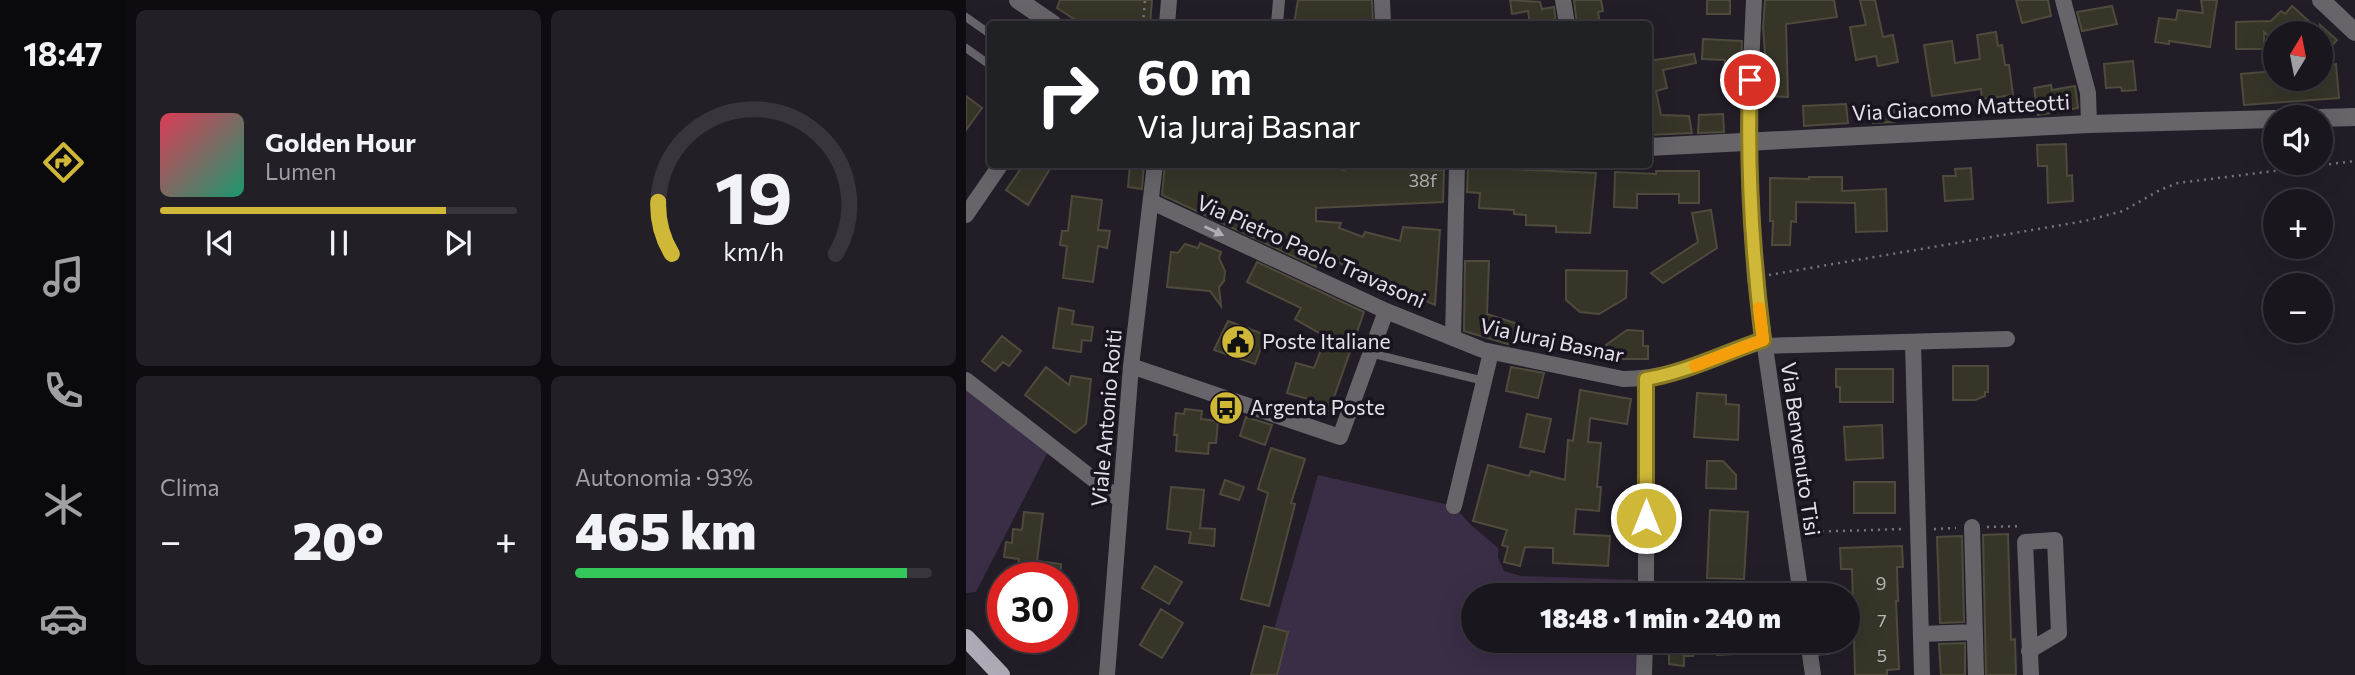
<!DOCTYPE html>
<html lang="it">
<meta charset="utf-8">
<style>
:root{--surface:#1a161e;--page:#231f27;--text:#f1f3f6;--muted:#9f9fa4;--line:#38353c;--accent:#cfb837}
body{margin:0;font-family:Commissioner,sans-serif;background:var(--page);color:var(--text);height:100vh;display:flex;flex-direction:column;font-size:26px;white-space:nowrap}
*{box-sizing:border-box;margin:0}
p{font-size:23px;color:var(--muted)}
.icon{flex:none;width:38px;height:38px;fill:none;stroke:currentColor;stroke-width:2;stroke-linecap:round;stroke-linejoin:round}
.map{position:relative;flex:1;overflow:hidden}
.sheet{display:flex;flex-direction:column;gap:10px;padding:10px;background:#0e0c10;width:840px}
.sheet>*{flex:none}
.top-card{position:absolute;left:21px;top:21px;width:665px;height:147px;border-radius:7px;box-shadow:0 7px 28px #0002,0 0 0 2px var(--line);background:#202124;color:#fff;overflow:hidden}
.needle{width:46px;rotate:10deg}
.buttons{position:absolute;left:1297px;top:21px;display:grid;gap:14px}
.buttons a{display:grid;place-items:center;width:70px;height:70px;border-radius:50%;background:var(--surface);box-shadow:0 7px 28px #0002,0 0 0 2px var(--line);font-size:35px}
.speed{position:absolute;left:21px;top:562px;display:flex;gap:14px;font-size:35px;font-weight:700;text-align:center}
.speed>*{display:grid;place-content:center;width:91px;height:91px;border-radius:50%;background:var(--surface);box-shadow:0 7px 28px #0002,0 0 0 2px var(--line);line-height:1}
.speed .limit{border:10px solid #d22;background:#fff;color:#111}
.pin{position:absolute;display:grid;place-items:center;width:60px;height:60px;color:#fff;margin:-30px;border:4px solid #fff;border-radius:50%;box-shadow:0 2px 7px #0007}
.me{position:absolute;width:77px;margin:-38px;rotate:0deg;stroke-linejoin:round;filter:drop-shadow(0 0 5px #0008)}
.turn{display:flex;align-items:center;gap:24px;height:147px;padding:0 35px;font-size:32px}
.turn .icon{width:91px;height:91px;stroke-width:2.5}
.turn b{display:block;font-size:49px;line-height:60px}
.big{font-size:52px;font-weight:800;line-height:1.1}
.sheet .card{flex:1;display:flex;flex-direction:column;justify-content:center;gap:10px;min-width:0;padding:0 24px;border-radius:10px;background:var(--page)}
.sheet .dial{align-items:center;gap:0}
.dial svg{height:182px;overflow:visible;fill:none;stroke:var(--line);stroke-width:7;stroke-linecap:round;text-anchor:middle}
.dial text{fill:var(--text);stroke:none}
.song{display:flex;align-items:center;gap:21px}
.cover{width:84px;height:84px;border-radius:10px;background:linear-gradient(135deg,hsl(350 70% 55%),hsl(160 70% 35%))}
.played{height:7px;border-radius:4px;background:linear-gradient(90deg,var(--accent) 80%,var(--line) 80%)}
.keys{display:flex;justify-content:space-around;direction:ltr}
.heat{display:flex;justify-content:space-between;align-items:center;font-size:38px;direction:ltr}
.charge{height:10px;border-radius:5px;background:linear-gradient(90deg,#34c759 93%,var(--line) 0)}
.sheet .tiles{flex:1;display:grid;gap:10px;grid-template-columns:repeat(2,1fr)}
.trip{position:absolute;left:495px;top:583px;width:399px;height:70px;border-radius:35px;background:var(--surface);box-shadow:0 7px 28px #0002,0 0 0 2px var(--line);font-weight:800;line-height:70px;text-align:center}
main{display:flex;flex:1;min-height:0}
.tab-bar{display:flex;flex-direction:column;width:126px;justify-content:space-around;align-items:center;background:#0a090c;color:var(--muted)}
.tab-bar .icon{width:49px;height:49px}
.tab-bar .active{color:var(--accent)}
.tab-bar b{font-size:32px;color:var(--text)}
.map>svg:first-child{display:block}
</style>
<main>
<nav class="tab-bar">
<b>18:47</b>
<svg class="icon active" aria-label="directions" viewBox="0 0 24 24"><path d="M12 3l9 9-9 9-9-9zM9 14v-3h6M13 9l2 2-2 2"/></svg>
<svg class="icon" aria-label="music" viewBox="0 0 24 24"><path d="M9 18V5l10-2v13"/><circle cx="6" cy="18" r="3"/><circle cx="16" cy="16" r="3"/></svg>
<svg class="icon" aria-label="phone" viewBox="0 0 24 24"><path d="M5 4h4l2 5-3 2q2 4 5 5l2-3 5 2v4C11 20 4 13 5 4z"/></svg>
<svg class="icon" aria-label="climate" viewBox="0 0 24 24"><path d="M12 3v18M4 7l16 10M4 17L20 7"/></svg>
<svg class="icon" aria-label="car" viewBox="0 0 24 24"><path d="M5 17H2v-5l4-1 3-4h7l3 4 3 1v5h-3M9 17h6M6 11h13"/><circle cx="7" cy="17" r="2"/><circle cx="17" cy="17" r="2"/></svg>
</nav>
<section class="sheet">
<div class="tiles">
<div class="card">
<div class="song"><i class="cover"></i><div><b>Golden Hour</b><p>Lumen</p></div></div>
<div class="played"></div>
<div class="keys"><svg class="icon" aria-label="previous" viewBox="0 0 24 24"><path d="M18 5L8 12l10 7zM5 5v14"/></svg><svg class="icon" aria-label="pause" viewBox="0 0 24 24"><path d="M8 5v14M16 5v14"/></svg><svg class="icon" aria-label="next" viewBox="0 0 24 24"><path d="M6 5l10 7-10 7zM19 5v14"/></svg></div>
</div>
<div class="card dial"><svg viewBox="0 0 100 80">
<path d="M14 69A42 42 0 1 1 86 69"/>
<path d="M14 69A42 42 0 0 1 8 46" stroke="#cfb837"/>
<text x="50" y="56" font-size="32" font-weight="700">19</text>
<text x="50" y="72" font-size="11">km/h</text>
</svg></div>
<div class="card"><p>Clima</p>
<div class="heat"><a>−</a><b class="big">20°</b><a>+</a></div>
</div>
<div class="card"><p>Autonomia · 93%</p><b class="big">465 km</b><div class="charge"></div></div>
</div>
</section>
<div class="map">
<svg width="1389" height="675" viewBox="0 0 1389 675">
<rect width="100%" height="100%" fill="#231d28"/>
<path fill="#3a2d46" d="M0,380L85,446L10,592L0,593Z
M352,475L488,506L504,524L532,548V558L538,571L555,576L669,580V595H508V640L670,641L671,675H295Z"/>
<path fill="#373528" stroke="#4e4b3d" stroke-width="2" d="M94,0H186L184,24H116L91,8Z
M332,0H406L407,24H328Z
M544,0L574,2L576,9L588,7L590,24H564L562,11L546,14Z
M608,0H635L637,11L632,12L634,24H611Z
M741,0H764V14H741Z
M799,0H868L871,17L820,24L822,97L802,96L797,27Z
M894,0H909L917,37L927,35L932,62L912,66L910,56L890,60L884,27L900,25Z
M1050,0H1082L1085,16L1056,23Z
M1235,0H1251L1244,47L1203,41V44L1189,42L1193,18L1210,20L1212,10L1237,13Z
M1146,6L1151,24L1116,31L1111,12Z
M1326,6L1354,31V25L1371,40L1354,58V33H1309V41L1298,32V49H1270V22L1305,21L1315,11L1319,14Z
M1030,32L1032,46L1036,45L1039,65H1043L1047,95L1016,99L1015,89L966,96L958,45L986,41L989,63L1014,59L1011,35Z
M737,39L776,41L774,84L758,83L759,60L736,59Z
M728,54L730,63L697,70L701,88L690,91L695,115L723,116L726,133L682,135V61Z
M1167,61L1170,90L1156,91L1155,87L1140,88L1138,64Z
M1370,64L1373,98L1278,105L1275,74L1309,71V79H1354V66Z
M1085,85L1086,90L1109,86L1112,108L1072,115L1068,88Z
M0,96L16,108L0,130Z
M880,104L882,123L838,126L837,106Z
M928,110L929,122L907,123L906,111Z
M757,114L758,132L732,133L733,115Z
M1100,144L1101,176L1106,175L1107,201L1082,203L1081,166H1072L1071,145Z
M58,164H87L62,205L40,190Z
M164,164H178L176,189L162,187Z
M199,164H353L378,170V166L478,170L477,202L350,208V221L375,223L373,228L397,237L399,232L434,241L437,227L474,230L469,305L353,254L350,267L196,195Z
M502,167L630,173L624,233L590,232V226L560,225V215L548,214V210L513,208L514,193L501,192Z
M1005,168L1007,199L979,201L977,176H990L989,169Z
M690,171H733V203H713V194H671V208L648,207L649,172L690,174Z
M843,177H876V191L920,189L921,231L890,232L889,203L830,202V222L825,221L824,245H806L807,221H804V178L843,179Z
M106,196L136,200L132,230L144,231L141,248L132,246L127,282L97,278L101,246L94,245L96,231H102Z
M745,210L751,248L697,283L685,273L732,242L726,213Z
M234,243L255,252L253,258L259,271L258,281L253,287L255,306L244,291L201,287L205,252L212,253L219,244L232,248Z
M499,261H523L521,314L549,323L548,346L498,331Z
M291,262L398,312L361,417L342,411L346,400L321,393L330,363L348,368L360,337L329,319L335,308L281,282Z
M600,270L661,271L660,298L633,314L614,312L600,300Z
M93,308L108,311L106,324L127,327L125,341L116,340L115,352L87,348Z
M262,321L300,335L289,364L248,350Z
M661,330L677,331V346H682V359H650L640,345Z
M36,336L55,351L43,366L37,362L29,371L16,361Z
M987,366H1022V392H1019V396L1009,400H987Z
M80,367L103,385L105,376L125,379L120,424L109,433L59,395Z
M545,367L578,373L572,398L540,391Z
M870,369H927V402H874V387H870Z
M614,390L665,399L661,424L624,418L622,442L635,443L631,487H635L633,511L610,509L608,534L644,536L642,566L587,563V548L559,547L554,566L538,562L542,547L536,545L541,530L507,521L522,465L563,476L565,471L599,480L602,440L607,441Z
M731,393L760,395V404L773,405L772,440L728,437Z
M219,409L236,411L235,419L252,421L250,443H243L242,454L210,451L211,435H208L210,413L218,414Z
M561,414L585,419L578,452L554,447Z
M280,417L306,425L299,445L274,436Z
M916,425L917,458L880,460L878,427Z
M305,448L339,459L325,503L329,504L303,606L275,599L302,493L292,489Z
M741,461H757L770,475V489L740,488Z
M259,480L278,487L273,500L254,494Z
M888,482H929V513H888Z
M205,487L238,490L234,528L249,529L248,546L223,543L225,532L201,529Z
M744,510L782,512L778,579L741,578Z
M58,512L77,514L71,561L95,564L94,578H51L53,559L38,557L40,542L46,543L47,529L56,530Z
M1042,534L1045,640L1049,639L1050,675H1020L1017,535Z
M996,536L998,622L974,623L971,537Z
M936,546L937,567H931L932,601H930L933,669L921,670V675H889L886,569H875L874,548Z
M189,566L216,582L203,604L176,588Z
M195,609L217,623L196,658L174,645Z
M298,626L322,632L311,675H285Z
M698,640H728L727,656H718V666L703,664V654H697Z
M751,640H784V653L751,655Z
M999,643V675H975L973,644Z"/>
<g fill="none" stroke-linecap="round" stroke-linejoin="round">
<path stroke="#78747d" stroke-width="2.5" stroke-dasharray="2 5" stroke-linecap="butt" d="M177,24L179,0
M803,275L1119,221L1157,211L1194,190L1212,183L1389,161
M1021,527L1056,526
M968,529L990,528
M842,532L937,529"/>
<path stroke="#67646a" stroke-width="8" d="M0,17L24,34
M0,48L24,65
M404,353L518,381
M611,594L637,595
M843,652L861,651V640"/>
<path stroke="#67646a" stroke-width="12" d="M311,24L313,0"/>
<path stroke="#67646a" stroke-width="16" d="M416,0L417,24
M597,0L601,24
M788,0L782,133L789,278L835,595
M1097,0L1122,93L1123,124
M201,24L203,0
M186,202L420,311L517,350L657,379C707,379 751,356 797,340
M0,215L35,164
M487,338L491,164
M947,343L956,675
M798,346L1041,339
M165,366L374,437L420,311
M680,379V595
M0,380L154,500
M488,506L525,352
M1006,527L1010,675
M955,634L1009,632
M842,640L847,675
M1063,651L1093,633L1089,540L1059,542L1065,675
M141,675L165,366L189,164
M678,675L679,640"/>
<path stroke="#67646a" stroke-width="18" d="M52,0L87,24
M1355,0L1389,32
M1354,118L1389,117
M682,147L1123,124L1309,119"/>
<path stroke="#b0aab6" stroke-width="18" d="M0,638L35,675"/>
</g>
<defs><path id="oneway-solid" d="M-6-.8H1V-3.2L6.5 0L1 3.2V.8H-6Z" transform="scale(1.75)"/></defs>
<use fill="#b1aeb5" href="#oneway-solid" transform="translate(248 231) rotate(25)"/>
<g fill="none" stroke-linecap="round" stroke-linejoin="round">
<g stroke="#877824" stroke-width="18">
<path id="route" d="M680,518V379C721,372 758,353 797,340C786,253 781,167 784,80"/>
</g>
<use href="#route" stroke="#cfb837" stroke-width="12"/>
<path stroke="#f59e0b" stroke-width="12" d="M729,366L797,340L793,308"/>
</g>
<defs>
<g id="civic-disc" transform="scale(1.75)"><circle r="9.5" fill="#cfb837" stroke="#19141f"/><path d="M-.6-6.5H3V-4.5H.6V-3L4-1V1h2V6H-6V1h2V-1L-.6-3ZM-1.2 2.5V6h2.4V2.5Z" fill="#111"/></g>
<g id="bus-disc" transform="scale(1.75)"><circle r="9.5" fill="#cfb837" stroke="#19141f"/><path d="M-5-6H5V4H4V6H2V4H-2V6H-4V4H-5ZM-3.5-4V0h7V-4ZM-3.5 1.2v1.5H-2V1.2ZM2 1.2v1.5H3.5V1.2Z" fill="#111"/></g>
</defs>
<g fill-rule="evenodd">
<use href="#civic-disc" x="272" y="342"/>
<use href="#bus-disc" x="260" y="408"/>
</g>
<g text-anchor="middle" stroke-width="7" stroke-linejoin="round" paint-order="stroke">
<g font-size="18" fill="#b8b5b7">
<text x="457" y="187">38f</text>
<text x="915" y="590">9</text>
<text x="916" y="627">7</text>
<text x="916" y="662">5</text>
</g>
<g font-size="21" fill="#e3e0e7" stroke="#19141f">
<text transform="translate(995 108) rotate(-3)" y="7">Via Giacomo Matteotti</text>
<text transform="translate(345 252) rotate(24)" y="7">Via Pietro Paolo Travasoni</text>
<text transform="translate(586 341) rotate(12)" y="7">Via Juraj Basnar</text>
<text transform="translate(141 418) rotate(-85)" y="7">Viale Antonio Roiti</text>
<text transform="translate(834 449) rotate(82)" y="7">Via Benvenuto Tisi</text>
</g>
<g font-size="21" fill="#e3e0e7" stroke="#19141f" text-anchor="start">
<text x="296" y="349">Poste Italiane</text>
<text x="284" y="415">Argenta Poste</text>
</g>
</g>
</svg>
<div class="buttons">
<a><svg class="needle" viewBox="-14 -14 28 28"><path d="M0-13l5 13h-10z" fill="#e53935"/><path d="M0 13l5-13h-10z" fill="#9f9fa4"/></svg></a>
<a><svg class="icon" aria-label="sound" viewBox="0 0 24 24"><path d="M4 9h4l5-4v14l-5-4H4zM17 9q2 3 0 6"/></svg></a>
<a>+</a>
<a>−</a>
</div>
<div class="speed"><div class="limit">30</div></div>
<div class="pin" style="left:784px;top:80px;background:#d93025"><svg class="icon" aria-label="arrive" viewBox="0 0 24 24"><path d="M6 21V4h12l-3 4 3 4H6"/></svg></div>
<svg class="me" style="left:680px;top:518px" viewBox="-20 -20 40 40"><circle r="17" fill="#cfb837" stroke="#fff" stroke-width="3"/><path d="M0-11L8 9 0 5-8 9z" fill="#fff"/></svg>
<div class="trip">18:48 · 1 min · 240 m</div>
<div class="top-card">
<div class="turn"><svg class="icon" aria-label="right" viewBox="0 0 24 24"><path d="M7 20v-9h11M14 6l5 5-5 5"/></svg><div><b>60 m</b>Via Juraj Basnar</div></div>
</div>
</div>
</main>
